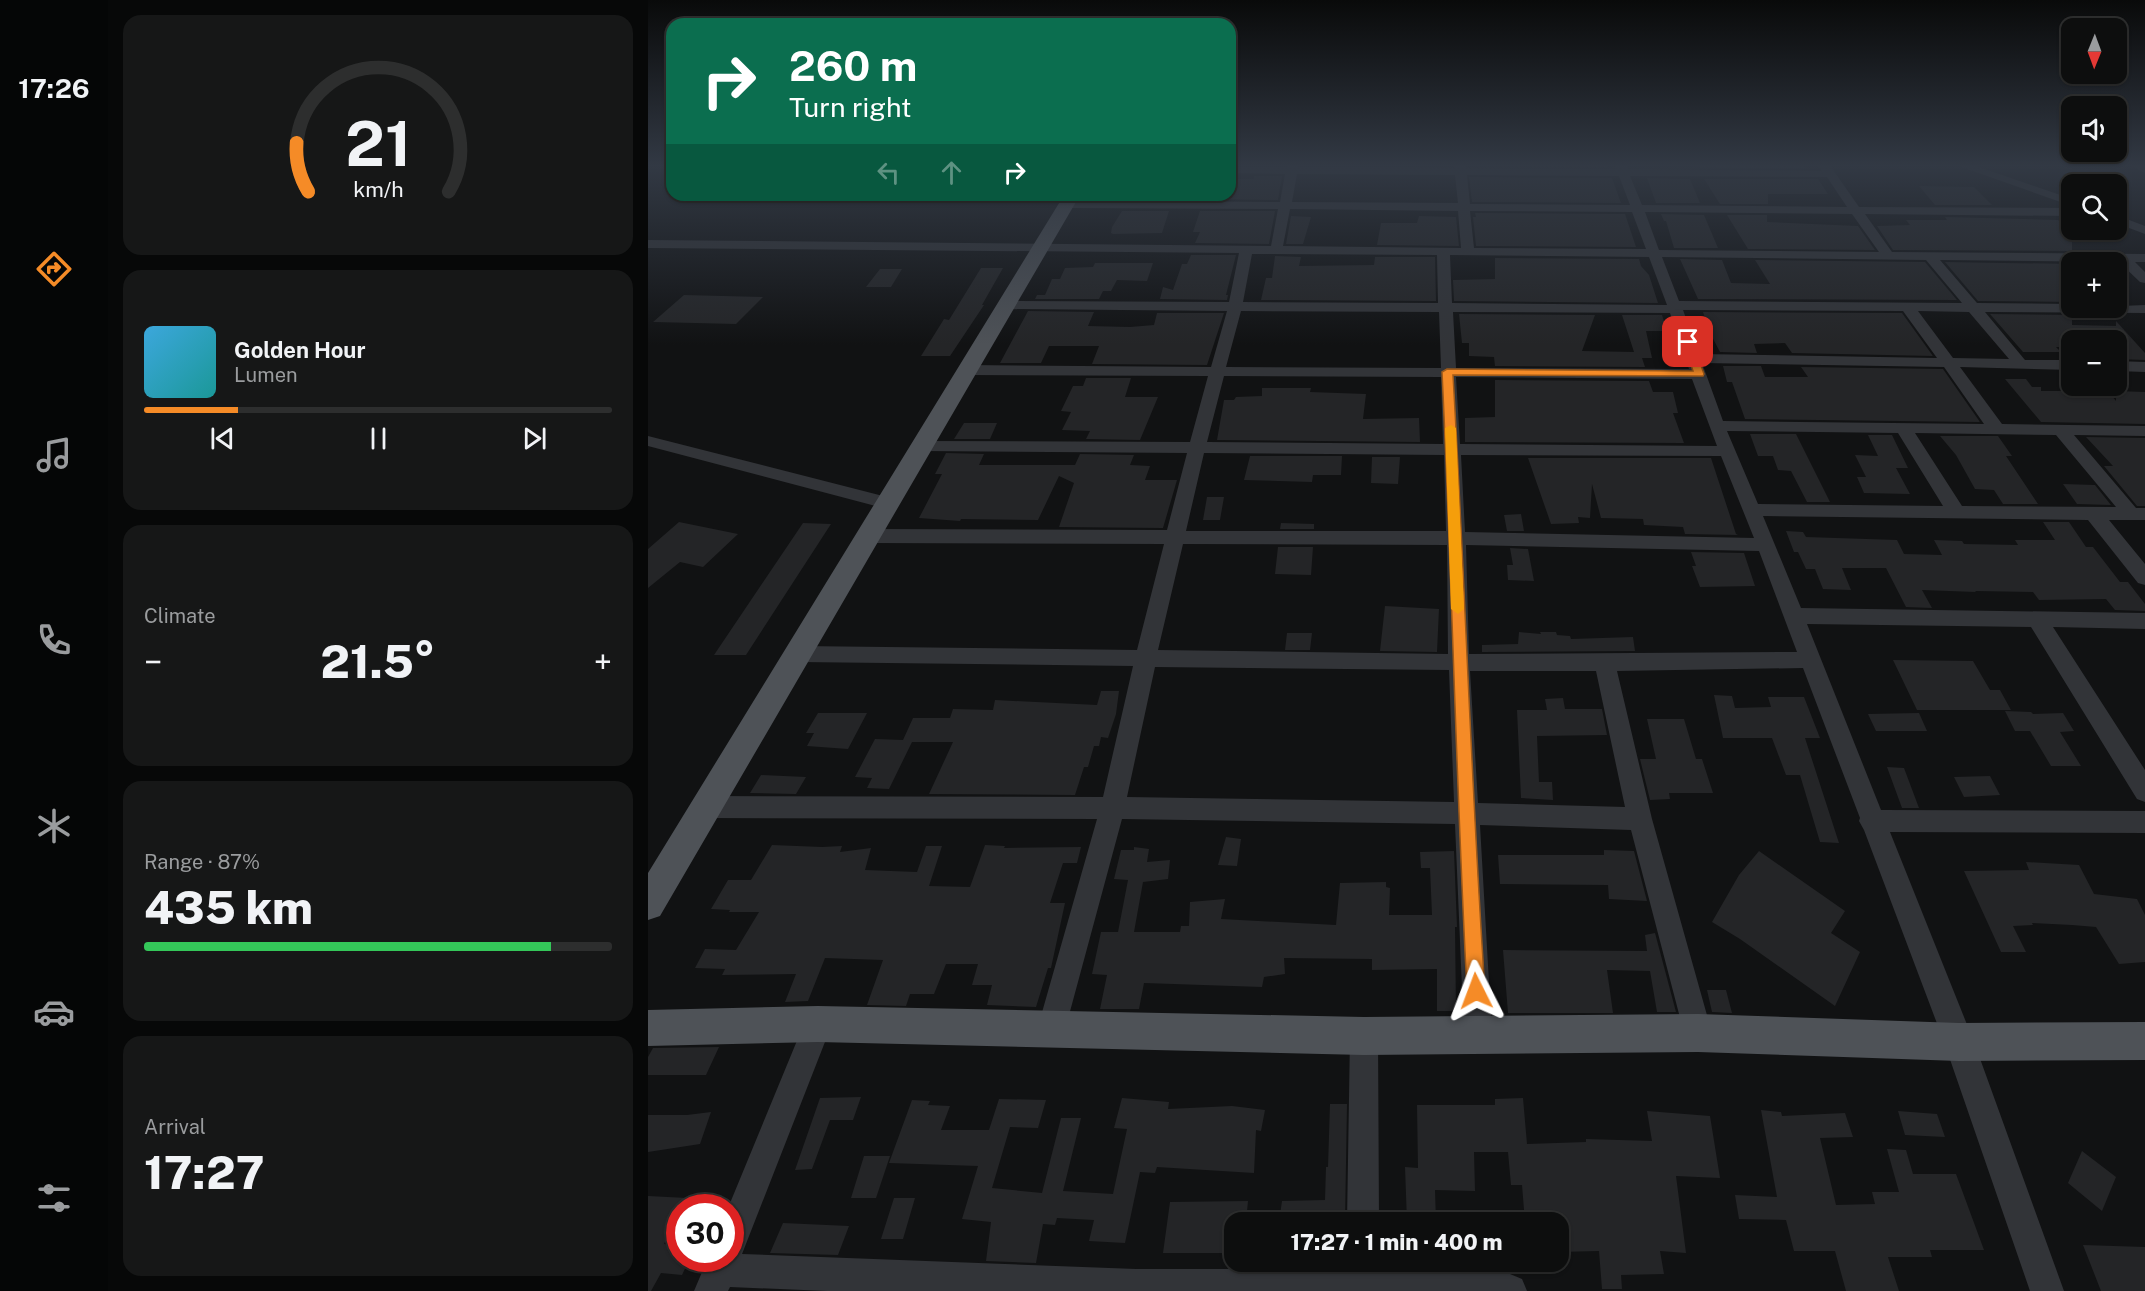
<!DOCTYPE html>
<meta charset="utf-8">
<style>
:root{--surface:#0d0e0e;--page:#161717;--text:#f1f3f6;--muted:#9a9c9e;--line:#2d2e2e;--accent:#f58b27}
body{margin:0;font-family:"Public Sans",sans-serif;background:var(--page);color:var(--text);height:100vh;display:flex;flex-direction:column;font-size:22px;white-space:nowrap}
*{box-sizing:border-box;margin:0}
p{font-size:20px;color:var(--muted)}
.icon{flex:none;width:33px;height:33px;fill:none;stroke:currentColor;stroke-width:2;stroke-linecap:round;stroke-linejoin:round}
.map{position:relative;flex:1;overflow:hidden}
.sheet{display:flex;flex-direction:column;gap:15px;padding:15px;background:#070808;width:540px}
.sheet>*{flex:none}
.banner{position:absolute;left:18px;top:18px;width:570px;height:183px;border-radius:18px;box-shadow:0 2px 4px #0004,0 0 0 2px var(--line);background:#0b6e4f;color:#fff;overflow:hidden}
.needle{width:39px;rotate:181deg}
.tools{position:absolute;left:1413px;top:18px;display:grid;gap:12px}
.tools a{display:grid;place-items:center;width:66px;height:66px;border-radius:12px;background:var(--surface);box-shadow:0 2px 4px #0004,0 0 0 2px var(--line);font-size:30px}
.speed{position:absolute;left:18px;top:1194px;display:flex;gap:12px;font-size:30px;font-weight:700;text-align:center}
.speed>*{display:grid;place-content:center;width:78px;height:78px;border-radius:50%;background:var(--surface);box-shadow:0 2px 4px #0004,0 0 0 2px var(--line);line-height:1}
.speed .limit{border:9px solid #d22;background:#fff;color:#111}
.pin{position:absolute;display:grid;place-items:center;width:51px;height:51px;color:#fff;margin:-26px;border-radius:12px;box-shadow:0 3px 9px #0006}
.me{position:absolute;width:66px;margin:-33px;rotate:357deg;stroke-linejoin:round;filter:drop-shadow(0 0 4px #0008)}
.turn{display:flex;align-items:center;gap:21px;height:126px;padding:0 24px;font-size:27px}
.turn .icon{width:78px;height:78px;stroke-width:2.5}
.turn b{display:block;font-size:42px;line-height:51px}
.lanes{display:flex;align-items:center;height:57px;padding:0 24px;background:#0003;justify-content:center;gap:30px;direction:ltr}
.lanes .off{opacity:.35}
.big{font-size:45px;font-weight:800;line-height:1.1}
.sheet .card{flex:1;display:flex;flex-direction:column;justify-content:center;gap:9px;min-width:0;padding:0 21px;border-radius:18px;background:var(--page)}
.sheet .dial{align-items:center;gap:0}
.dial svg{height:156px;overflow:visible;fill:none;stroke:var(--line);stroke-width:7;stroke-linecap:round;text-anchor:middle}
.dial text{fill:var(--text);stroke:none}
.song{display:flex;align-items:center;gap:18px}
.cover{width:72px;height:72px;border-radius:9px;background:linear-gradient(135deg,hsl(200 70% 55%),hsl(180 70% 35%))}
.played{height:6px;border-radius:3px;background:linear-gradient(90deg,var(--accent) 20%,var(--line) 20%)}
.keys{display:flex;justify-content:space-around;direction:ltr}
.heat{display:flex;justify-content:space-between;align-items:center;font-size:33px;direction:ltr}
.charge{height:9px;border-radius:4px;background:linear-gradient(90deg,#34c759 87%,var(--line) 0)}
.trip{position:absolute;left:576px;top:1212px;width:345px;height:60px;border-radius:18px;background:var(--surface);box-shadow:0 2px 4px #0004,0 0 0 2px var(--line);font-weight:800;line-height:60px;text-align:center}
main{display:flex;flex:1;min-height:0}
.tabs{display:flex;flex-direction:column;width:108px;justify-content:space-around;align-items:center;background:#050606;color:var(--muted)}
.tabs .icon{width:42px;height:42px}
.tabs .on{color:var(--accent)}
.tabs b{font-size:27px;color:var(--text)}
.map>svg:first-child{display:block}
</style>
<main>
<nav class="tabs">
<b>17:26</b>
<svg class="icon on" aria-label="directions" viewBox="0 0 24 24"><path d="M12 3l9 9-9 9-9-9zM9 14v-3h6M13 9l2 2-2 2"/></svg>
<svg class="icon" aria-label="music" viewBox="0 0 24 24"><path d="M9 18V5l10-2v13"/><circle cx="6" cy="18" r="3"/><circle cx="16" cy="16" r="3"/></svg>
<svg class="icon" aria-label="phone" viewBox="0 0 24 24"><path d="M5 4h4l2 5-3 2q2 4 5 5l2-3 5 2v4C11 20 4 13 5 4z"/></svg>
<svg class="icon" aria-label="climate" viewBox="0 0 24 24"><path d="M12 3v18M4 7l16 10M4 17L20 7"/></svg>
<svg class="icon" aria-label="car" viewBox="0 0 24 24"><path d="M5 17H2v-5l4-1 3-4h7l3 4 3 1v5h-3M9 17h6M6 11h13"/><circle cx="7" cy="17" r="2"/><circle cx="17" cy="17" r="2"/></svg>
<svg class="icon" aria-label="filters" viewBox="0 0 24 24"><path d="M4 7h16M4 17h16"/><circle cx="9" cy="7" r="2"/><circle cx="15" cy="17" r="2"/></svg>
</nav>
<section class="sheet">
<div class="card dial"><svg viewBox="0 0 100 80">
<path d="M14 69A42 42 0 1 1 86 69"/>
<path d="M14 69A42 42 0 0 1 8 44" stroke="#f58b27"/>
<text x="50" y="56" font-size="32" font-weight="700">21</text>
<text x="50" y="72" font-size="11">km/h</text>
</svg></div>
<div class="card">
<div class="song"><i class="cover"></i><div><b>Golden Hour</b><p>Lumen</p></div></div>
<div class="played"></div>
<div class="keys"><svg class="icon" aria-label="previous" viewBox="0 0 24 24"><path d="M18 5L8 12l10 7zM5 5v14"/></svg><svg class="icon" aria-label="pause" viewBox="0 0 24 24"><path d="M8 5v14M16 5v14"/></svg><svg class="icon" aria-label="next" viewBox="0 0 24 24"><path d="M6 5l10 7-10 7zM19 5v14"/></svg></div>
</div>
<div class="card"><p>Climate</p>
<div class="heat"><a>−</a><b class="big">21.5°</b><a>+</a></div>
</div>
<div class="card"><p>Range · 87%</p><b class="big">435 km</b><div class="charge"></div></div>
<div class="card"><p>Arrival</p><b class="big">17:27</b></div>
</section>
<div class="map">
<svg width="1497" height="1291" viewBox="0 0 1497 1291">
<rect width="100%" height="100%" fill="#111213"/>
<path fill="#242527" d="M820,164H958L960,167L820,166Z
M1047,164H1146L1163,169L1049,167Z
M606,176H634L630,200L556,199L557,195H582L588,179H606Z
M821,177L964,178L973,203L824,202Z
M999,178L1042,179L1052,203H1008Z
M1056,179H1170L1180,194H1120V204H1072Z
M1271,186L1326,187L1344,205H1287Z
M474,211H521L514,233L465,234L463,233L464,227Z
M552,211H627L621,244L547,243L552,232H545Z
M827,213L977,214L988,247L828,246L825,217H828Z
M1013,214L1056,215L1070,248H1026L1018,221H1016Z
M1079,215H1119V222L1210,226L1227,250L1100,249Z
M643,216L663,217L655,244H638Z
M771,216L808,217L811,246L729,245L733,223H769Z
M1297,217L1410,220L1424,231V251L1245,250L1229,226L1262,225L1258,220H1299Z
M543,255H588L578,295H580L579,300L512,299L515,287L525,290L534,264H539Z
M627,256L653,257L651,266L726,265L727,257H787L788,301L613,300L618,278H624Z
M847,258L991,259L993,266L1001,275L1010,303L806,301L805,280L847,279Z
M1032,259L1074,260L1083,283L1122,284L1107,260L1277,262L1309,300L1050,299Z
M1297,262L1424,264V302L1330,301Z
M447,263H505L499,281L469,280L463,291H455L451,299H387L389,295H397L404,279H412L417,268L445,267Z
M333,268H355L334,305H336L302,356H273L296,319L301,320Z
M232,269H254L243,287H218Z
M36,295L115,297L88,324L5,322Z
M380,311L446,312L440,326L482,327L506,325L509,313H576L559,365L444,364L451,346H401L393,363H352Z
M1055,312L1254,313L1285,356L1144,353L1137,343L1106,344L1109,353L1072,352L1062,333Z
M811,314L947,315L934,351L986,352L974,315H1014L1019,331H998L1004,358H994L997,367L847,366L846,357L821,356V343H814Z
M1342,314L1424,315V325L1468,326V321L1497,353V360L1468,359V340H1412L1418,347H1408L1413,352H1375Z
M1075,366H1113L1117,377H1160L1153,367L1295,369L1332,422L1097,419L1084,382H1079Z
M438,378H483L477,397H510L492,440L438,439L442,431L414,430L423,412L413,411L425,386H435Z
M1357,379H1378L1384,387H1393V391H1460L1468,401V391L1497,392V424L1393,422Z
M847,380L1001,381L1005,392H1025L1030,413H1025L1036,443L817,442V418L847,417Z
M614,388H663L662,392L718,394L715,419L771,418L772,442L569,440L576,400H586L588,397L614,396Z
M316,423H349L342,439H306Z
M1102,434H1148L1182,502H1159L1143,471L1130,470L1125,456H1110Z
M1220,435H1244L1260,468H1248L1262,494L1216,493L1209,477H1218L1207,455L1230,456Z
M1292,436H1350L1364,456H1358L1390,504H1355L1346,490L1327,489L1308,455Z
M1438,437L1497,438V506H1489L1456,466H1465Z
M298,453L336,454L331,465H427L432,454L486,455L482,465L502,466L497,480H529L515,528L411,527L426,483L411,476L390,520L313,519L312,521L271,518L294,474H287Z
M602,456H694L693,475H665L664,482L596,480Z
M724,457H752L750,484L723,483Z
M880,458H1063L1088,534L1090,535L1037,534L1035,527L996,525L995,519L953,518L944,484L942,518L930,517L931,523L903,524Z
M1415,484L1447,485L1463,505L1429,504Z
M559,497H576L572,520H555Z
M873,514L876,531H859L856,515Z
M31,522L90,534L55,567L32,562L0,588V549Z
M1395,522H1421L1438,547H1445L1472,582H1480L1497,604V611L1467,610L1458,599L1391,600L1385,592L1327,591L1328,592L1274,590L1284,608L1258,607L1238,568H1194L1203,590L1175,589L1167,569H1158L1150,552H1146L1138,531L1155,532L1158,537L1249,540L1256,554L1294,555L1286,540L1314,541L1316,544L1370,545L1367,540H1407Z
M155,523L183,524L98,655H66Z
M633,523L666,524V529H632Z
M630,547H665L663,575L627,574Z
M862,548L880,549L886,581L860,580L859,565H865Z
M1043,552L1096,553L1107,586L1052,587L1044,566H1048Z
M737,606L791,609L789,652L732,651Z
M871,632L893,634L892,632H908L909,635L922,636L923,639L985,637L987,651L834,652V645L870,644Z
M639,633H664L662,650H637Z
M1245,660L1325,661L1342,690H1352L1363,710H1269Z
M453,691H471L468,714L460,738L453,737L451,746H446L440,767H436L427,795L281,794L305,742H264L241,789L219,788L224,778L207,777L227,739L255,740L265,718H302L305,709L345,710L347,700L449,705Z
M1066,695L1084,696L1087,708L1123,707L1120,697H1156L1172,738H1157L1191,843L1172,842L1152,775H1138L1124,738H1075Z
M915,698L917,709H954L959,735L889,736L891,782H904L905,800L873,798L869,710H899L897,699Z
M1357,711L1383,712L1385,714L1415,713L1426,731L1412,732L1433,766H1403L1382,731H1367Z
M170,713H219L200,749L159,746L166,733H158Z
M1271,713L1279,731H1228L1220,714Z
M999,719H1036L1048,759H1054L1065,793H1021L1022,799L1002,800L992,759H1008Z
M1239,767L1256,768L1271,808H1254Z
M113,775L158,777L148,794L102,793Z
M1342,776L1352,795L1316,797L1306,777Z
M578,837L593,839L589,866L570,865Z
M124,845L174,847L194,846L192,852L223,848L217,870L269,872L278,846H294L281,886L322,887L337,845L357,846L356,848L433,847L429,863H415L402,903H417L403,968H400L388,1007L339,1005L344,985H324L330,964H298L286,994H262L258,1006L219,1005L235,960L177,958L160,1001L137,1002L148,974L74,975L77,969L47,968L57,949L88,950L111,912H81L82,910L63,909L80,880H103Z
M486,847L501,849L499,862L522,860L520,879L495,882L486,932H532L533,926H541L542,902L577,899L573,919L688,925L692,883L738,882V887L742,888L741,915H784L782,868H773L772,852L806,851L809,927H807L808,1011H789V969L724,970V959L636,958L637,974L616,977L614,987L496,983L491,1009H452L459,975L444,974L453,932H470L480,880L466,879L473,850H486Z
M956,850L986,851L999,901L961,899L960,885L852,884L850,855H956Z
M1111,851L1197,911L1183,933L1212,952L1187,1006L1092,939L1064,922L1091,875Z
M1378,862L1431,865L1446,894L1489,899L1497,915V962L1471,964L1448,927L1424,925L1384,923L1385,925L1365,926L1378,952H1353L1316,871L1381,870Z
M1007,933L1028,1012H1009L1002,971L959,970L965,1013H860L855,950L999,951L997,935Z
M1059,990H1078L1084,1013L1064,1012Z
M71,1047L58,1075H0V1057L5,1048Z
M213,1097L205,1120H182L164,1169L147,1170L172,1098Z
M474,1098L521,1102L520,1109L584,1106L617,1110L613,1131L608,1130L606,1173L509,1167L507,1173L492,1172L477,1243L441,1241L446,1220L409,1218L407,1225L395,1224L388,1263L338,1261L343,1222L314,1219L330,1166L241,1163L264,1100L282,1101L280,1105L302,1106L293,1130H341L351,1099L398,1100L390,1128L362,1127L344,1188L394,1193L413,1118H433L415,1191L465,1194L479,1129L466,1128Z
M875,1098L879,1144L938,1142V1139L1004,1141L999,1111L1062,1116L1072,1178L1028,1176L1038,1253L1012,1251L1016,1274L973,1275L974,1289H954L951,1251L910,1252V1222H877L874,1185H863L860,1152H826L827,1191L787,1190L788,1222H759L757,1167L770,1168L769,1105H847V1099Z
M682,1104H699L697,1222H631L634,1201L677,1200L678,1167H680Z
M1113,1110L1133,1112L1134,1116L1197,1113L1205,1137L1172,1138L1188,1205L1227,1204L1224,1192H1251L1239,1149L1258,1150L1265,1174H1308L1336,1250H1282L1284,1257H1240L1251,1291H1198L1187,1251H1146L1138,1220L1091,1219L1087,1195L1129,1197Z
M1250,1111L1289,1114L1297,1137L1257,1135Z
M63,1112L52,1144L0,1152V1115H39Z
M1434,1151L1468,1177L1454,1211L1420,1183Z
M216,1156H242L228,1198H203Z
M0,1196L39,1198L34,1208H32V1212L16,1244L32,1245V1258H42L34,1275L13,1273L3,1291H0Z
M246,1198H267L255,1239H233Z
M600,1201L598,1222H586V1253H515L522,1202Z
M135,1223L201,1226L190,1255L122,1253Z
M1435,1245L1497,1247V1291H1453Z
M665,1262H696V1267H664Z"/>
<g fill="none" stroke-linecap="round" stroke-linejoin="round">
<path fill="#323438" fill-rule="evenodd" d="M639,164H651L650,167L807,168L806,164H818V168L968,169L966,164H978L980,169L1174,171L1169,164H1181L1211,207L1424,208V216L1217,214L1244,252L1497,254V262H1487L1497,272V283L1492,282L1471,262L1292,260L1329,303L1424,304V308L1497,305V313L1337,312L1377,360H1424V370L1312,367L1354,424L1497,426V436L1426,435L1488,508H1497V520H1461L1497,564V585L1490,583L1440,520L1115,516L1153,608L1497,613V629L1405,627L1497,770V802L1489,799L1383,627L1159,624L1233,810L1497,811V833L1242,832L1326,1042L1416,1291H1382L1296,1042L1216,830L1211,821L1212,818L1155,668L969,671L1004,819L1064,1033L1060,1043L1050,1047L1040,1043L1036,1033L983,830L832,825L844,1035L840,1045L830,1049L820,1045L816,1035L807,824L474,819L417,1030L413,1040L403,1044L393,1040L389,1030L449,819L59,818L50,815L47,807L50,799L59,796L455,797L485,666L151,662L144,660L140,654L144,648L151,646L489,650L516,544L220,543L213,541L211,536L213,531L220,529L519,530L539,453L273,451L267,450L265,446L267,442L273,441L542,442L560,376L318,375L310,370L318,365L563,367L579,311L356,309L349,305L356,301L581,302L591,253L0,248V240L623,246L630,209L419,208L413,204L419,200L632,202L637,174L582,173V167H639ZM649,174L807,175L810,203L644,202ZM819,175L971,176L982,205L822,204ZM982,176L1179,177L1199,207L994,205ZM642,209L810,211L813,248L635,246ZM822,211L984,212L998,249L826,248ZM997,212L1204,214L1231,252L1011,250ZM604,254L789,255L790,303L595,302ZM802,255L1001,257L1019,305L804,303ZM1014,257L1278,260L1314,303L1031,301ZM1035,310L1255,311L1289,358L1051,354ZM593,311L791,312L793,368L578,367ZM1270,311L1321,312L1361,359L1305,358ZM805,312L1022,313L1041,369L808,368ZM1054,363L1296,367L1336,424L1075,421ZM576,376L793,377L795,444L559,442ZM808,377L1044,379L1069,446L812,444ZM1079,431L1250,433L1295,506L1110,504ZM1267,433L1408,435L1468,507L1314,506ZM556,453L796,455L798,531H538ZM813,455L1073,456L1106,538L817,532ZM535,544L799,545L800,654L510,650ZM818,545L1111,551L1149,652L821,654ZM507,667L801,670L806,802L479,797ZM822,671H948L977,807L830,803Z
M1305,164H1322L1424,199V206Z
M1480,164L1497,165V173Z
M1468,215L1497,226V234L1468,223Z
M1468,361L1497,362V372L1468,371Z
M0,436L239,497L245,499L248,503L245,507L239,509L0,446Z
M170,1010L180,1014L184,1024L94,1254L488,1269H698V1262H732V1270L862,1274L874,1279L879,1291H179L82,1287L80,1291H46L60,1258H82V1208H80L160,1014Z
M716,1022L726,1026L730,1036L731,1222H699L702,1036L706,1026Z"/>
<path fill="#4e5257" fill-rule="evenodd" d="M416,195H432L12,916L0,920V873Z
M170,1006L716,1017L1050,1014L1311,1023L1497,1022V1060L1311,1061L1050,1052L716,1055L170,1042L0,1046V1010Z"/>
</g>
<linearGradient id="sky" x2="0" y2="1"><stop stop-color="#090a0a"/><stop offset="0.48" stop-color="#323944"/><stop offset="1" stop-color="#323944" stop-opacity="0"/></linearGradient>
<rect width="1497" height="345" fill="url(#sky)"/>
<path fill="#f58b27" stroke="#9f5a19" stroke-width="1.5" d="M1040,339L1045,342L1056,374L1055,376L805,375C817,580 823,785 837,991L834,997L828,1000L821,997L819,991C808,784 804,578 794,372L799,369L1045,371L1035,342Z"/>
<path fill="#f59e0b" d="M803,425L808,428L816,609L810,614L803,609L797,428Z"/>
</svg>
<div class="tools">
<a><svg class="needle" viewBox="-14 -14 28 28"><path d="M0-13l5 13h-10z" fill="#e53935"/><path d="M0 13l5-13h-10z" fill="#9a9c9e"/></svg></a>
<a><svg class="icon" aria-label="sound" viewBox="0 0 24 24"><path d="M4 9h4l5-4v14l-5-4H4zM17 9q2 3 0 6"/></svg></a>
<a><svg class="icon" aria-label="search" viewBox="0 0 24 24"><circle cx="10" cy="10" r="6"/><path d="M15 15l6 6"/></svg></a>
<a>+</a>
<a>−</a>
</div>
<div class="speed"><div class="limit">30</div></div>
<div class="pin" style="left:1040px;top:342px;background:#d93025"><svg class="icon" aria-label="arrive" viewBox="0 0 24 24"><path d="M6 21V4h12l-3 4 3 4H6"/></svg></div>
<svg class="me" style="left:828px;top:991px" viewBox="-20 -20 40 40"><path d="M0-17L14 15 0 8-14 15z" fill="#f58b27" stroke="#fff" stroke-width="4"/></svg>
<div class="trip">17:27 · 1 min · 400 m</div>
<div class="banner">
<div class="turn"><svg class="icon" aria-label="right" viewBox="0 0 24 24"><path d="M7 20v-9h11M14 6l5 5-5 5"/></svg><div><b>260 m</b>Turn right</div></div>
<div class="lanes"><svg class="icon off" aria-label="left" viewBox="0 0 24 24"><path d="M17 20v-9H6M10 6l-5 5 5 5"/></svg><svg class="icon off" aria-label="ahead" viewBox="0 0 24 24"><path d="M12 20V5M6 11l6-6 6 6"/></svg><svg class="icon" aria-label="right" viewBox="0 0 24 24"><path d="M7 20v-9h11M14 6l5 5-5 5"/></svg></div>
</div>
</div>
</main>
